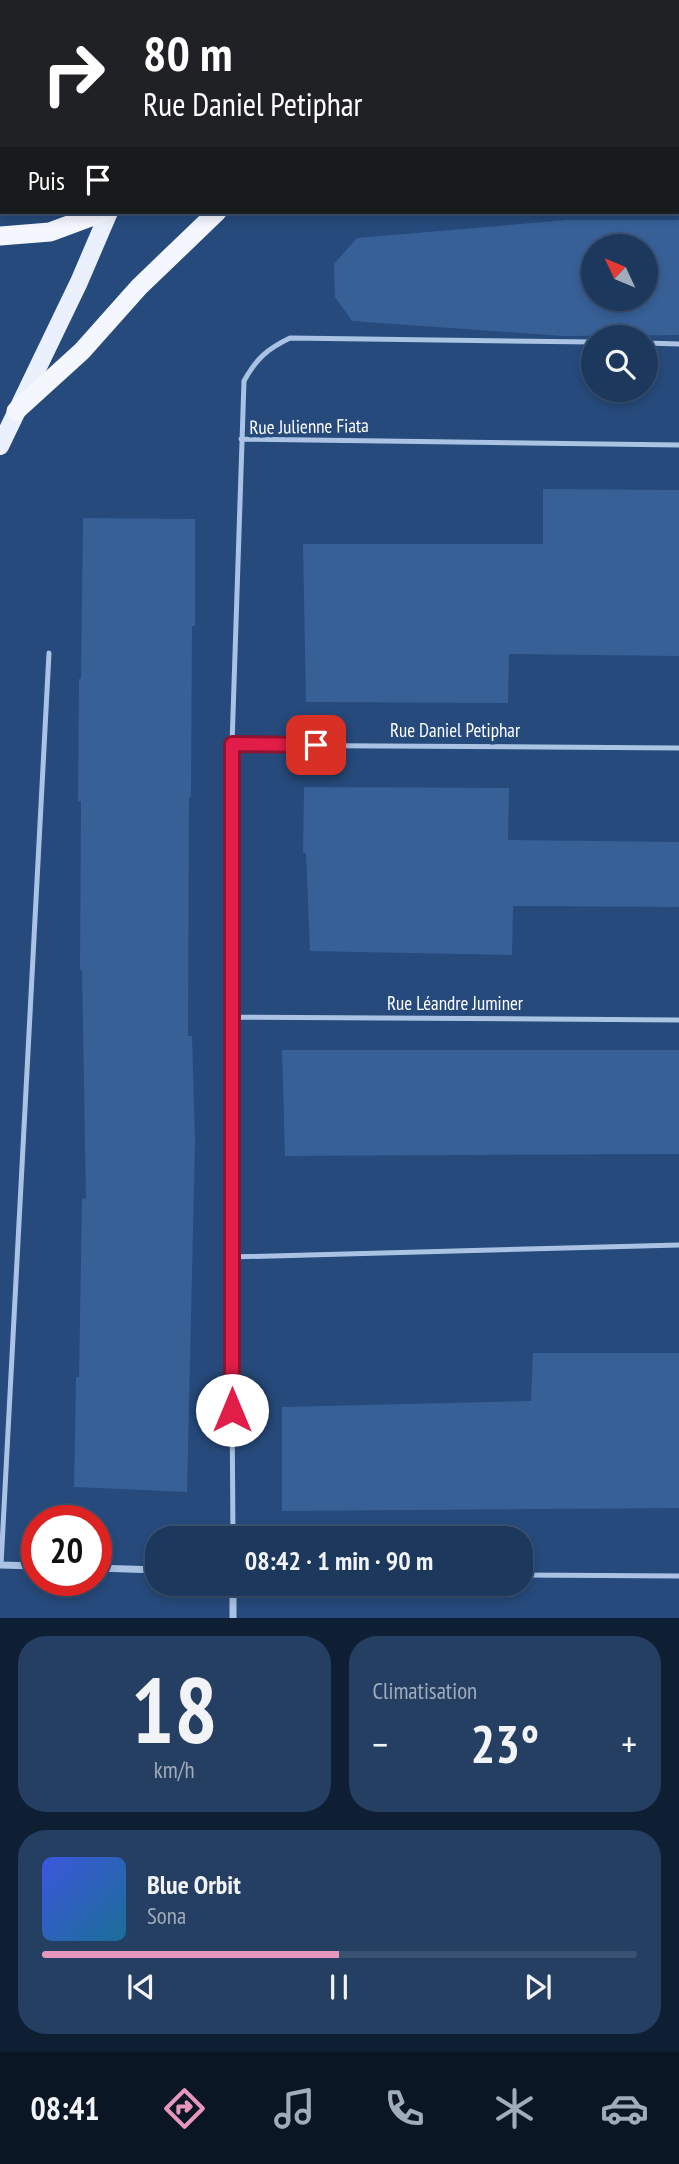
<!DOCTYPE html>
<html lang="fr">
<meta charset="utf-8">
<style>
:root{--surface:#1c385c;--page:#253f62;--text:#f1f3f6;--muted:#a0acbb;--line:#3a5272;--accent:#e797bd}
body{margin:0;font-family:"PT Sans Narrow",sans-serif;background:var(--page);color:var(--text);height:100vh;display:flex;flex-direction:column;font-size:26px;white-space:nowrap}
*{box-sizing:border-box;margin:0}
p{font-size:23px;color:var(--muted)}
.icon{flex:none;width:38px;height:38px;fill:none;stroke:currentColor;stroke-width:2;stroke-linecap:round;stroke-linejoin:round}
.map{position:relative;height:1618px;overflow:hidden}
.drawer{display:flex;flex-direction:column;gap:18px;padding:18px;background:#0f1f33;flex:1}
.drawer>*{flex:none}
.guide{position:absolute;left:0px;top:0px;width:679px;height:214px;box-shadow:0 4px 10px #0003,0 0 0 2px var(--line);background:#202124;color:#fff;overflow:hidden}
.needle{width:46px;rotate:314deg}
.buttons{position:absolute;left:581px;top:234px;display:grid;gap:14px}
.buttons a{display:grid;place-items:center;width:77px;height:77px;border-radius:50%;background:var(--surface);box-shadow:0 4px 10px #0003,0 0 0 2px var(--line);font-size:35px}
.speed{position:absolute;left:21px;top:1505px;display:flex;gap:14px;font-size:35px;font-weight:700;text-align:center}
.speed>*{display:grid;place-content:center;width:91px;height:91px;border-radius:50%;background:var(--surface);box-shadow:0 4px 10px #0003,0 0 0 2px var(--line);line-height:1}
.speed .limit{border:10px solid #d22;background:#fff;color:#111}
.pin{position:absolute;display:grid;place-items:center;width:60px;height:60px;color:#fff;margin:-30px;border-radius:14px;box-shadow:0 4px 10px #0006}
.me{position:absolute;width:77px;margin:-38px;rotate:0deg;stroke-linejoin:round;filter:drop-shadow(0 0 5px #0008)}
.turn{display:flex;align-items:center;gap:24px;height:147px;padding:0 28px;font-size:32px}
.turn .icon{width:91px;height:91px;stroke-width:2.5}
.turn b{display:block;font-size:49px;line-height:60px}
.then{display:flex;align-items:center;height:66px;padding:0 28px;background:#0003;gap:14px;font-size:26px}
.big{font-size:52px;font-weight:700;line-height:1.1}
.drawer .tile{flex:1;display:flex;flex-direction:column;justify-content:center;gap:10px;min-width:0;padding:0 24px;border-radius:28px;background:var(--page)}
.drawer .dial{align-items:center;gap:0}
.dial b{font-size:91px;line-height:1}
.song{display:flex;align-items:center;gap:21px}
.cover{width:84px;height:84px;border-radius:10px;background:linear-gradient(135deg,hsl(230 70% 55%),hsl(200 70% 35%))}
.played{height:7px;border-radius:4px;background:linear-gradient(90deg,var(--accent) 50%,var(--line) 50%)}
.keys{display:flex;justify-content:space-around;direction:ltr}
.heat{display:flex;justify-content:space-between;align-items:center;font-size:38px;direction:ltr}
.drawer .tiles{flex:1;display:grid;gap:18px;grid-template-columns:1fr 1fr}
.tile:last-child{grid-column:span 2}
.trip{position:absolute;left:145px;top:1526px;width:388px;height:70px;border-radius:28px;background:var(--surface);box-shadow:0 4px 10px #0003,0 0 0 2px var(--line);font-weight:700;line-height:70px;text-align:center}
.menu{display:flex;height:112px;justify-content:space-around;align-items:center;background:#0b1625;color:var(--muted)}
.menu .icon{width:49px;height:49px}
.menu .selected{color:var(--accent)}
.menu b{font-size:32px;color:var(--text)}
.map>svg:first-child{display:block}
</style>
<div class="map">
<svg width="679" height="1618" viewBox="0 0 679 1618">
<rect width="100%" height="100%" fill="#264a7b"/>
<path fill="#315b92" d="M0,0H170V2H2V202H0Z"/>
<path fill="#376097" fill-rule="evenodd" d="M567,220H679V335L563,336L352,321L335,297L334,264L357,238ZM593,247H646V299H593Z
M543,489L679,490V656L509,654L508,703L306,702L303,544H543Z
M83,518L195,519V626H192L191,797H189L188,1036H192L195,1142L187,1492L74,1487L76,1377H79L82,1198L86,1199L82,970H80L81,801H78L79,679H81Z
M304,787L509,788L508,840L679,842V907L513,906L512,955L310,951L306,853H303Z
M282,1050H679V1154L285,1156Z
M533,1353H679V1508L282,1511V1407L531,1401Z"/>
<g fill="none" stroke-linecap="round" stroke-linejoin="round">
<path stroke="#aac3e4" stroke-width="5" d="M646,343L679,344
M241,439L679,445
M232,745L679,748
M231,1017L679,1020
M231,1257L679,1245
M233,1538L231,1257L232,745L244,381C256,359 267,349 290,338L593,342
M1,1565L49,653
M522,1575L679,1576"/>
<path stroke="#aac3e4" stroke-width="7" d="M0,1565L37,1566
M96,1568L158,1570
M233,1618V1584"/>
<path stroke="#eaf1fc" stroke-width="18" d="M0,446L79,282L109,212"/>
<path stroke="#f4f8fe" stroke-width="19" d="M590,0L607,2
M203,2L204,0
M677,9H679
M677,103H679
M0,236L50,232L104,212
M16,411L82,351L139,287L217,212"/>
</g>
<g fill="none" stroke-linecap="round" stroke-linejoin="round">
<g stroke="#92132f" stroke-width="18">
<path id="route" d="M232,1410V744L316,745"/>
</g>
<use href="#route" stroke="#e11d48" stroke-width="12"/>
</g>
<g text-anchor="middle" stroke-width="7" stroke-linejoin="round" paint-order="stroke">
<g font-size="19" fill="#fff" stroke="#264a7b">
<text transform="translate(309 426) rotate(-1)" y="7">Rue Julienne Fiata</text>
<text x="455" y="737">Rue Daniel Petiphar</text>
<text x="455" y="1010">Rue Léandre Juminer</text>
</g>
</g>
</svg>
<div class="buttons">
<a><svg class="needle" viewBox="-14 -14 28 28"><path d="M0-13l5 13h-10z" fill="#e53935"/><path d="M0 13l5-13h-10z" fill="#a0acbb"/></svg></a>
<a><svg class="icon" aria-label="search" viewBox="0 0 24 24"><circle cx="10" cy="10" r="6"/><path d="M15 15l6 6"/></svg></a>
</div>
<div class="speed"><div class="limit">20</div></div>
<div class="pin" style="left:316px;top:745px;background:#d93025"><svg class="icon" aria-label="arrive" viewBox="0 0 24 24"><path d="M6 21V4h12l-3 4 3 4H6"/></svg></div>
<svg class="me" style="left:232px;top:1410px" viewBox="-20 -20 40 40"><circle r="19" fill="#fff"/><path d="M0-13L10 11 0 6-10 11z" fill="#e11d48"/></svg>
<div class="trip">08:42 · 1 min · 90 m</div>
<div class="guide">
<div class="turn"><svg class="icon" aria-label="right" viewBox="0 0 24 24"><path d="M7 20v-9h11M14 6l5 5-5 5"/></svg><div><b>80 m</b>Rue Daniel Petiphar</div></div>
<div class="then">Puis<svg class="icon" aria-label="arrive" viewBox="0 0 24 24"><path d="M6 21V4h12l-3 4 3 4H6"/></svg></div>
</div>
</div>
<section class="drawer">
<div class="tiles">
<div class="tile dial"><b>18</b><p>km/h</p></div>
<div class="tile"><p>Climatisation</p>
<div class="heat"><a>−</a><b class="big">23°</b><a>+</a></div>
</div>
<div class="tile">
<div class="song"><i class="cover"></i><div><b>Blue Orbit</b><p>Sona</p></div></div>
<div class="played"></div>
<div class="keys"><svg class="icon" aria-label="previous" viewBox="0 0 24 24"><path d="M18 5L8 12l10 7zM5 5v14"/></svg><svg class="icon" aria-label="pause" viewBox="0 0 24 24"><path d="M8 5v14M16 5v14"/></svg><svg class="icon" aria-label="next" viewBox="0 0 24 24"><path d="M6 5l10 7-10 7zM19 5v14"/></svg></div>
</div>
</div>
</section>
<nav class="menu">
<b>08:41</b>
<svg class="icon selected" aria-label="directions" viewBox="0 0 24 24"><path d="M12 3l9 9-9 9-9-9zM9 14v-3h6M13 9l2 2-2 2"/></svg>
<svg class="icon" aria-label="music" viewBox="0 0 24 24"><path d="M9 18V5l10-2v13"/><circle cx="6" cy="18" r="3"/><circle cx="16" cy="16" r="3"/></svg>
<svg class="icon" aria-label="phone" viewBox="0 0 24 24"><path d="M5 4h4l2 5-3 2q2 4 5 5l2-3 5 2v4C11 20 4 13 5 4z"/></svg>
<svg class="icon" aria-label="climate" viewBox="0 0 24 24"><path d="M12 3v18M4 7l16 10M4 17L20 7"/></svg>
<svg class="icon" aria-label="car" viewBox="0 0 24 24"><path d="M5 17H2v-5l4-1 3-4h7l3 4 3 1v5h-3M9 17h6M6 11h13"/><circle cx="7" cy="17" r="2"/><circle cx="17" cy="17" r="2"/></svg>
</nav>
